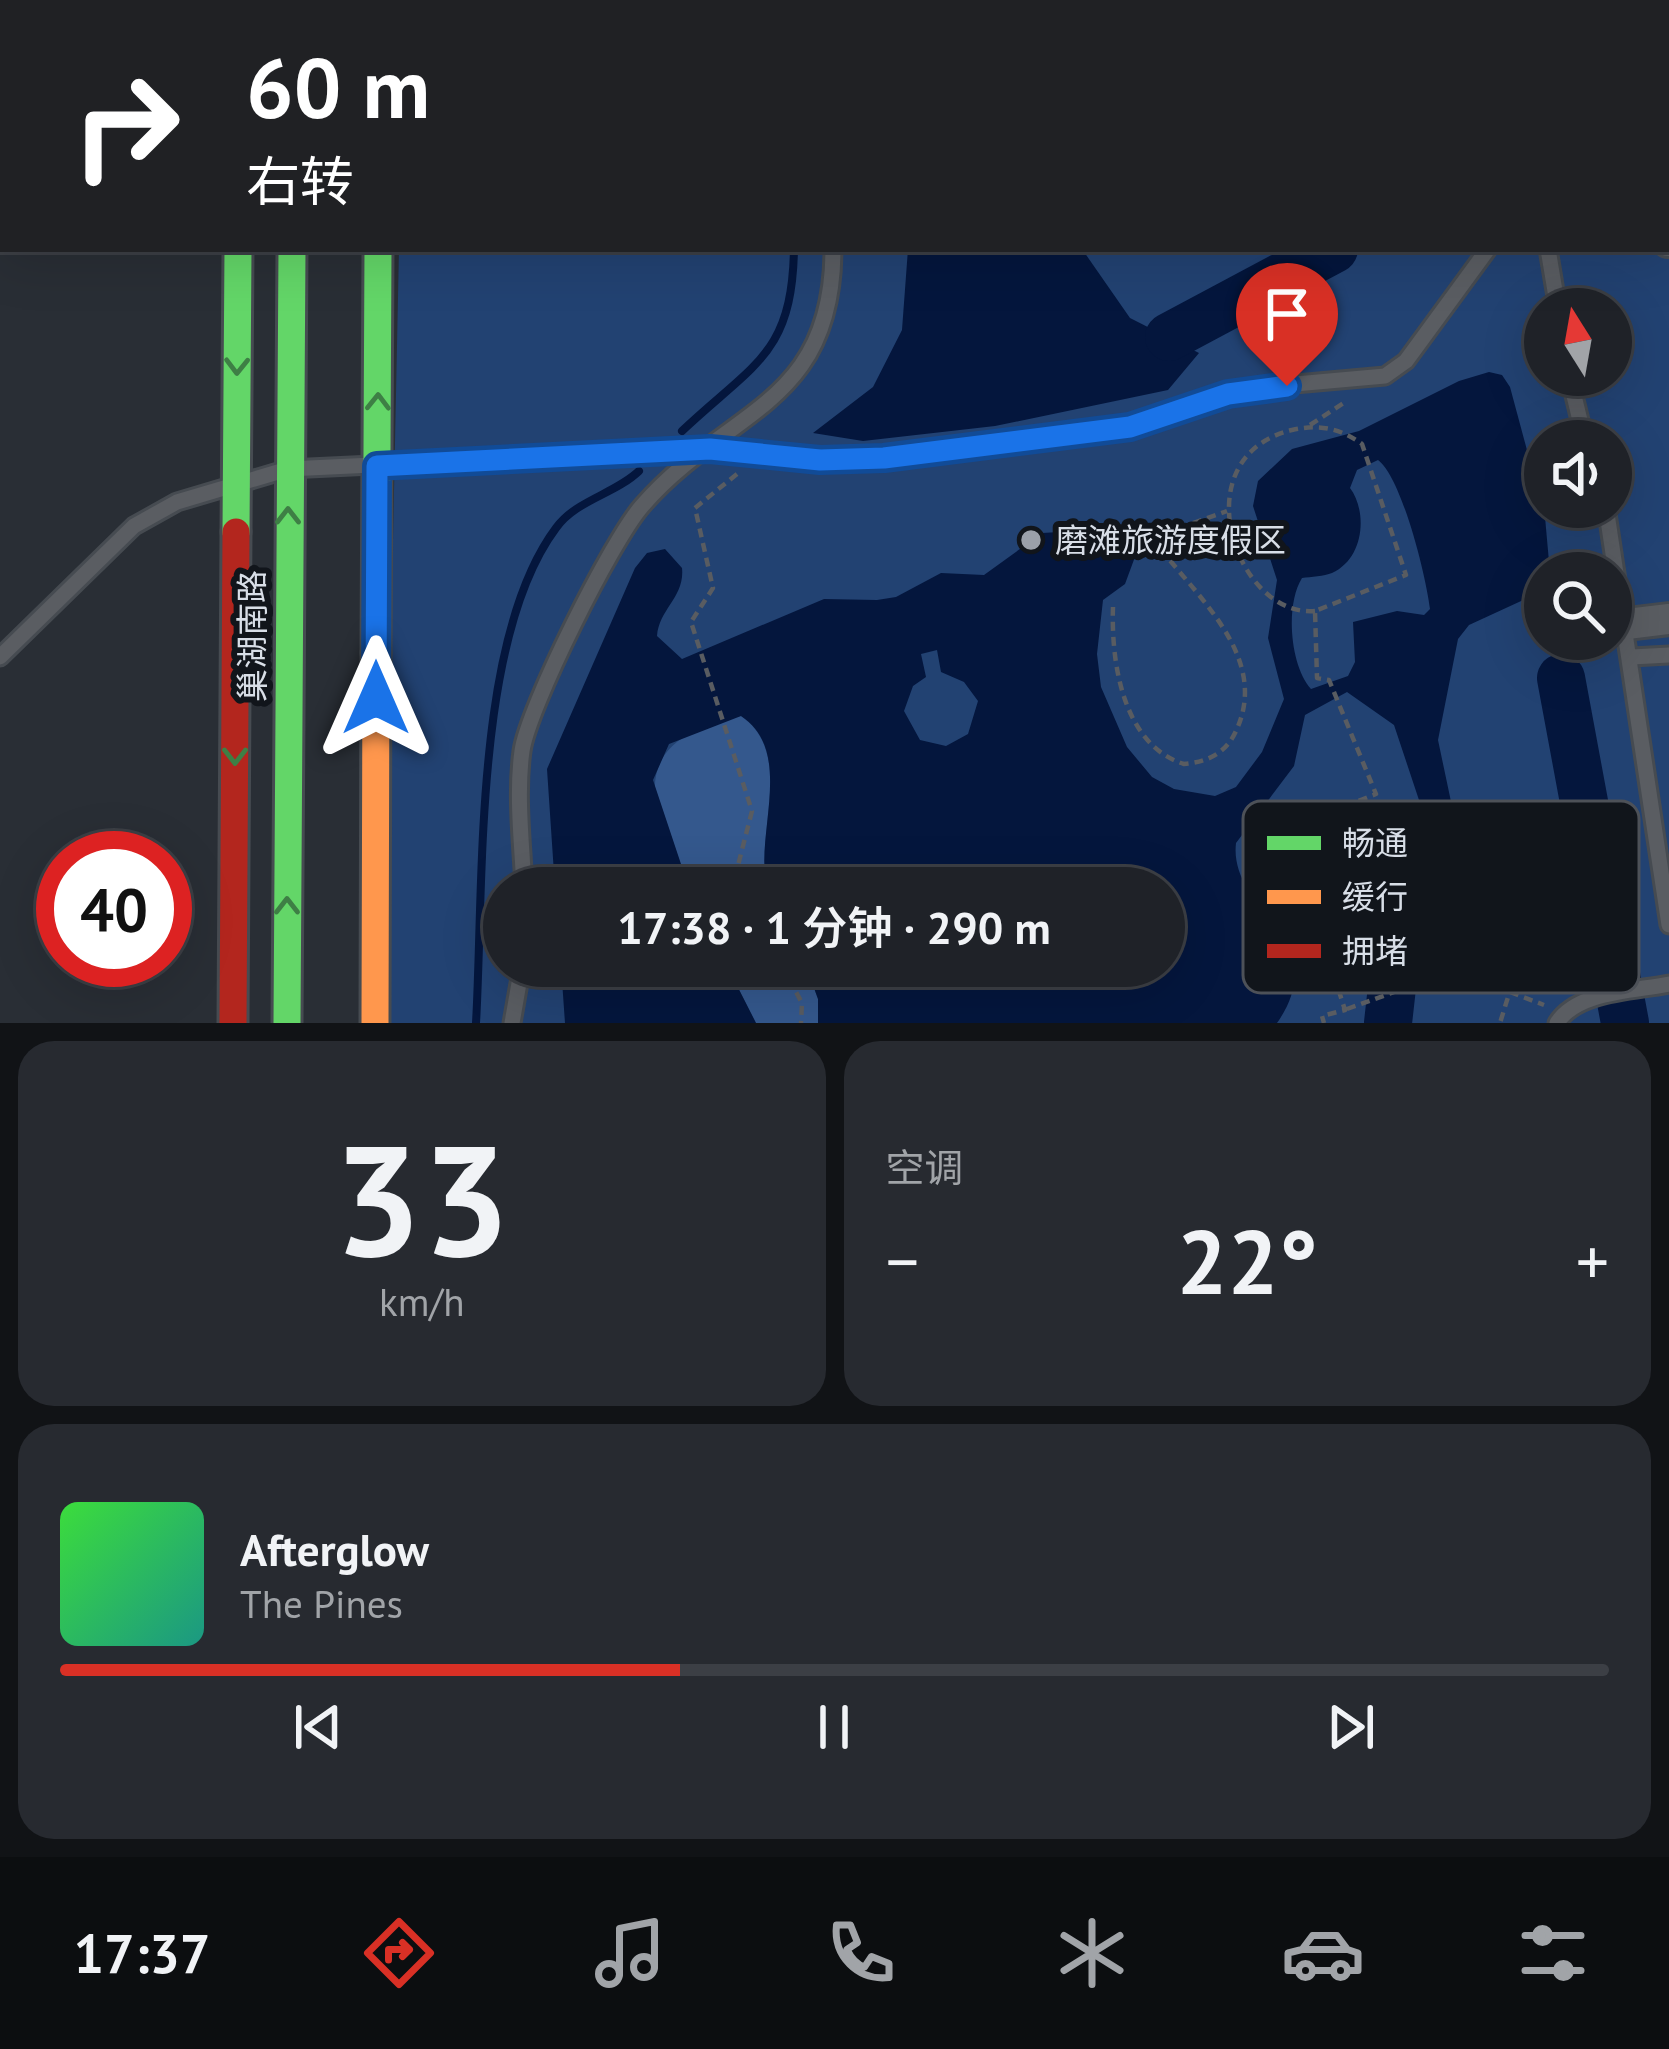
<!DOCTYPE html>
<html lang="zh">
<meta charset="utf-8">
<style>
:root{--surface:#1f2228;--page:#272a30;--text:#f1f3f6;--muted:#a1a4a8;--line:#3c3f45;--accent:#d93025}
body{margin:0;font-family:"PT Sans","Noto Sans SC",sans-serif;background:var(--page);color:var(--text);height:100vh;display:flex;flex-direction:column;font-size:45px;white-space:nowrap}
*{box-sizing:border-box;margin:0}
p{font-size:39px;color:var(--muted)}
.icon{flex:none;width:66px;height:66px;fill:none;stroke:currentColor;stroke-width:2;stroke-linecap:round;stroke-linejoin:round}
.map{position:relative;height:1023px;overflow:hidden}
.panel{display:flex;flex-direction:column;gap:18px;padding:18px;background:#111316;flex:1}
.panel>*{flex:none}
.top-card{position:absolute;left:0px;top:0px;width:1671px;height:252px;box-shadow:0 12px 48px #0002,0 0 0 3px var(--line);background:#202124;color:#fff;overflow:hidden}
.needle{width:78px;rotate:349deg}
.fabs{position:absolute;left:1524px;top:288px;display:grid;gap:24px}
.fabs a{display:grid;place-items:center;width:108px;height:108px;border-radius:50%;background:var(--surface);box-shadow:0 12px 48px #0002,0 0 0 3px var(--line);font-size:60px}
.speed{position:absolute;left:36px;top:831px;display:flex;gap:24px;font-size:60px;font-weight:700;text-align:center}
.speed>*{display:grid;place-content:center;width:156px;height:156px;border-radius:50%;background:var(--surface);box-shadow:0 12px 48px #0002,0 0 0 3px var(--line);line-height:1}
.speed .limit{border:18px solid #d22;background:#fff;color:#111}
.pin{position:absolute;display:grid;place-items:center;width:102px;height:102px;color:#fff;margin:-123px -51px;border-radius:50% 50% 50% 0;rotate:-45deg;box-shadow:0 0 12px #0007}
.pin .icon{rotate:45deg}
.me{position:absolute;width:132px;margin:-66px;rotate:0deg;stroke-linejoin:round;filter:drop-shadow(0 0 9px #0008)}
.turn{display:flex;align-items:center;gap:42px;height:252px;padding:0 48px;font-size:54px}
.turn .icon{width:156px;height:156px;stroke-width:2.5}
.turn b{display:block;font-size:84px;line-height:102px}
.big{font-size:90px;font-weight:600;line-height:1.1}
.panel .widget{flex:1;display:flex;flex-direction:column;justify-content:center;gap:18px;min-width:0;padding:0 42px;border-radius:36px;background:var(--page)}
.panel .dial{align-items:center;gap:0}
.dial b{font-size:156px;line-height:1}
.song{display:flex;align-items:center;gap:36px}
.cover{width:144px;height:144px;border-radius:18px;background:linear-gradient(135deg,hsl(120 70% 55%),hsl(170 70% 35%))}
.played{height:12px;border-radius:6px;background:linear-gradient(90deg,var(--accent) 40%,var(--line) 40%)}
.keys{display:flex;justify-content:space-around;direction:ltr}
.heat{display:flex;justify-content:space-between;align-items:center;font-size:66px;direction:ltr}
.panel .tiles{flex:1;display:grid;gap:18px;grid-template-columns:1fr 1fr}
.widget:last-child{grid-column:span 2}
.trip{position:absolute;left:483px;top:867px;width:702px;height:120px;border-radius:60px;background:var(--surface);box-shadow:0 12px 48px #0002,0 0 0 3px var(--line);font-weight:600;line-height:120px;text-align:center}
.dock{display:flex;height:192px;justify-content:space-around;align-items:center;background:#0c0e10;color:var(--muted)}
.dock .icon{width:84px;height:84px}
.dock .current{color:var(--accent)}
.dock b{font-size:54px;color:var(--text)}
.map>svg:first-child{display:block}
</style>
<div class="map">
<svg width="1669" height="1023" viewBox="0 0 1669 1023">
<rect width="100%" height="100%" fill="#292e35"/>
<path fill="#224272" fill-rule="evenodd" d="M403,0H1669V1023H383L399,249H1668V3ZM1545,309H1611V375H1545ZM1545,441H1611V507H1545ZM1545,573H1611V639H1545ZM504,888H1164V966H504Z"/>
<path fill="#34588d" d="M741,716C797,754 752,840 768,888H689C663,835 624,762 696,731C711,725 726,717 741,716Z
M727,966H806L818,999V1023H756Z"/>
<path fill="#04163d" fill-rule="evenodd" d="M908,249H1082L1130,318L1199,353L1168,390L995,426L863,441L813,433L873,387L902,330Z
M1489,372L1502,375L1510,387L1545,517L1550,573H1545V590L1469,625L1458,639L1438,740L1469,887L1464,899L1444,906L1393,978H1372L1344,904L1345,889L1427,852L1430,833L1394,725L1347,692L1305,715L1294,766L1236,843C1228,911 1335,941 1277,1023H818V999L806,966H1164V888H768C752,840 797,753 741,716L669,744L653,780L689,888H555L547,769L635,568L647,553L665,549L682,568C685,597 659,609 657,636L682,659L824,599L877,600L896,597L941,573L984,575L1042,533L1146,527L1125,584L1103,600L1097,654L1101,687L1127,747L1152,777L1174,789L1215,796L1236,787L1262,752L1284,699L1268,638L1277,580L1253,506L1258,481L1292,449L1359,431L1459,381ZM1378,460C1402,478 1426,576 1430,609L1424,615L1397,611L1353,622L1355,662L1348,676L1311,689C1290,666 1285,605 1302,578C1311,577 1324,576 1332,573C1364,559 1368,512 1350,488L1357,470ZM937,650L941,672L964,682L978,701L968,734L946,746L920,740L904,711L913,686L926,677L921,654Z
M561,966H727L756,1023H565Z"/>
<g fill="none" stroke-linecap="round" stroke-linejoin="round">
<path stroke="#04163d" stroke-width="8" d="M799,3V0
M682,431C754,363 792,355 794,249
M476,1023C484,886 473,639 556,528C576,500 615,494 639,471"/>
<path stroke="#04163d" stroke-width="48" d="M1359,0V3
M1553,3L1555,0
M1169,337L1334,249
M1561,678L1625,1023
M1388,1023L1393,978"/>
<g stroke="#464b51" stroke-width="21">
<path id="lane" d="M832,3V0
M1616,3V0
M1548,249L1558,309
M1569,375L1585,441
M1606,507L1669,925
M0,657L134,526L177,502L288,469L710,449L820,460L884,458L1130,427L1261,387L1385,376L1406,361L1488,249
M1632,657L1669,655
M524,888C522,844 516,795 522,751C528,708 612,540 642,506C726,409 833,407 833,249
M512,1023L522,966
M1557,1023C1577,991 1635,991 1669,984"/>
</g>
<g stroke="#464b51" stroke-width="36">
<path id="street" d="M377,0V3
M1668,41H1669
M1668,241H1669
M1627,624L1669,619"/>
</g>
<g stroke="#464b51" stroke-width="33">
<path id="fast" d="M241,0V3
M297,0V3
M236,532L238,249
M376,653L378,249
M287,1023L292,249"/>
</g>
<g stroke="#464b51" stroke-width="33">
<path id="slow" d="M375,1023L376,653"/>
</g>
<g stroke="#464b51" stroke-width="33">
<path id="jam" d="M233,1023L236,532"/>
</g>
<path stroke="#595c61" stroke-width="4.5" stroke-dasharray="9 6" stroke-linecap="butt" d="M1310,425L1345,402
M737,474L695,508L713,588L691,622L752,811L735,877L741,888
M1113,607C1111,663 1123,745 1184,764C1208,762 1226,753 1236,731C1268,663 1207,606 1168,558L1177,529L1227,511
M1315,611C1236,618 1180,457 1292,430C1319,424 1340,428 1362,444L1406,575L1315,611L1317,678L1329,680L1376,794L1287,829L1345,1010L1322,1016L1324,1023
M782,966L802,1003L801,1023
M1510,992L1544,1005
M1347,1009L1422,982L1447,932L1520,958L1500,1023"/>
<use href="#lane" stroke="#5a5d62" stroke-width="15"/>
<use href="#street" stroke="#5a5d62" stroke-width="30"/>
<use href="#fast" stroke="#63d668" stroke-width="27"/>
<use href="#slow" stroke="#ff974d" stroke-width="27"/>
<use href="#jam" stroke="#b3261e" stroke-width="27"/>
</g>
<defs><path id="oneway-chevron" d="M-2-3.5L2.5 0L-2 3.5" fill="none" stroke-width="1.6" stroke-linecap="round" stroke-linejoin="round" transform="scale(3)"/></defs>
<g stroke="#3e7f45">
<use href="#oneway-chevron" transform="translate(237 366) rotate(91)"/>
<use href="#oneway-chevron" transform="translate(378 402) rotate(-89)"/>
<use href="#oneway-chevron" transform="translate(288 516) rotate(-90)"/>
<use href="#oneway-chevron" transform="translate(235 756) rotate(90)"/>
<use href="#oneway-chevron" transform="translate(287 906) rotate(-90)"/>
</g>
<g fill="none" stroke-linecap="round" stroke-linejoin="round">
<g stroke="#114b97" stroke-width="30">
<path id="route" d="M376,698L377,466L710,449L820,460L884,458L1130,427L1228,394L1287,386"/>
</g>
<use href="#route" stroke="#1a73e8" stroke-width="21"/>
</g>
<circle fill="#9ba0a9" stroke="#11151b" stroke-width="4.5" cx="1031" cy="540" r="12"/>
<g text-anchor="middle" stroke-width="12" stroke-linejoin="round" paint-order="stroke">
<g font-size="33" fill="#d8dee7" stroke="#11151b" text-anchor="start">
<text x="1055" y="552">磨滩旅游度假区</text>
</g>
<g font-size="33" fill="#d8dee7" stroke="#11151b">
<text transform="translate(252 636) rotate(-90)" y="12">巢湖南路</text>
</g>
</g>
<rect x="1243" y="801" width="396" height="192" rx="18" fill="#11151b" stroke="#4d5158" stroke-width="3"/>
<rect x="1267" y="836" width="54" height="14" fill="#63d668"/>
<rect x="1267" y="890" width="54" height="14" fill="#ff974d"/>
<rect x="1267" y="944" width="54" height="14" fill="#b3261e"/>
<g font-size="33" fill="#d8dee7">
<text x="1342" y="855">畅通</text>
<text x="1342" y="909">缓行</text>
<text x="1342" y="963">拥堵</text>
</g>
</svg>
<div class="fabs">
<a><svg class="needle" viewBox="-14 -14 28 28"><path d="M0-13l5 13h-10z" fill="#e53935"/><path d="M0 13l5-13h-10z" fill="#a1a4a8"/></svg></a>
<a><svg class="icon" aria-label="sound" viewBox="0 0 24 24"><path d="M4 9h4l5-4v14l-5-4H4zM17 9q2 3 0 6"/></svg></a>
<a><svg class="icon" aria-label="search" viewBox="0 0 24 24"><circle cx="10" cy="10" r="6"/><path d="M15 15l6 6"/></svg></a>
</div>
<div class="speed"><div class="limit">40</div></div>
<div class="pin" style="left:1287px;top:386px;background:#d93025"><svg class="icon" aria-label="arrive" viewBox="0 0 24 24"><path d="M6 21V4h12l-3 4 3 4H6"/></svg></div>
<svg class="me" style="left:376px;top:698px" viewBox="-20 -20 40 40"><path d="M0-17L14 15 0 8-14 15z" fill="#1a73e8" stroke="#fff" stroke-width="4"/></svg>
<div class="trip">17:38 · 1 分钟 · 290 m</div>
<div class="top-card">
<div class="turn"><svg class="icon" aria-label="right" viewBox="0 0 24 24"><path d="M7 20v-9h11M14 6l5 5-5 5"/></svg><div><b>60 m</b>右转</div></div>
</div>
</div>
<section class="panel">
<div class="tiles">
<div class="widget dial"><b>33</b><p>km/h</p></div>
<div class="widget"><p>空调</p>
<div class="heat"><a>−</a><b class="big">22°</b><a>+</a></div>
</div>
<div class="widget">
<div class="song"><i class="cover"></i><div><b>Afterglow</b><p>The Pines</p></div></div>
<div class="played"></div>
<div class="keys"><svg class="icon" aria-label="previous" viewBox="0 0 24 24"><path d="M18 5L8 12l10 7zM5 5v14"/></svg><svg class="icon" aria-label="pause" viewBox="0 0 24 24"><path d="M8 5v14M16 5v14"/></svg><svg class="icon" aria-label="next" viewBox="0 0 24 24"><path d="M6 5l10 7-10 7zM19 5v14"/></svg></div>
</div>
</div>
</section>
<nav class="dock">
<b>17:37</b>
<svg class="icon current" aria-label="directions" viewBox="0 0 24 24"><path d="M12 3l9 9-9 9-9-9zM9 14v-3h6M13 9l2 2-2 2"/></svg>
<svg class="icon" aria-label="music" viewBox="0 0 24 24"><path d="M9 18V5l10-2v13"/><circle cx="6" cy="18" r="3"/><circle cx="16" cy="16" r="3"/></svg>
<svg class="icon" aria-label="phone" viewBox="0 0 24 24"><path d="M5 4h4l2 5-3 2q2 4 5 5l2-3 5 2v4C11 20 4 13 5 4z"/></svg>
<svg class="icon" aria-label="climate" viewBox="0 0 24 24"><path d="M12 3v18M4 7l16 10M4 17L20 7"/></svg>
<svg class="icon" aria-label="car" viewBox="0 0 24 24"><path d="M5 17H2v-5l4-1 3-4h7l3 4 3 1v5h-3M9 17h6M6 11h13"/><circle cx="7" cy="17" r="2"/><circle cx="17" cy="17" r="2"/></svg>
<svg class="icon" aria-label="filters" viewBox="0 0 24 24"><path d="M4 7h16M4 17h16"/><circle cx="9" cy="7" r="2"/><circle cx="15" cy="17" r="2"/></svg>
</nav>
